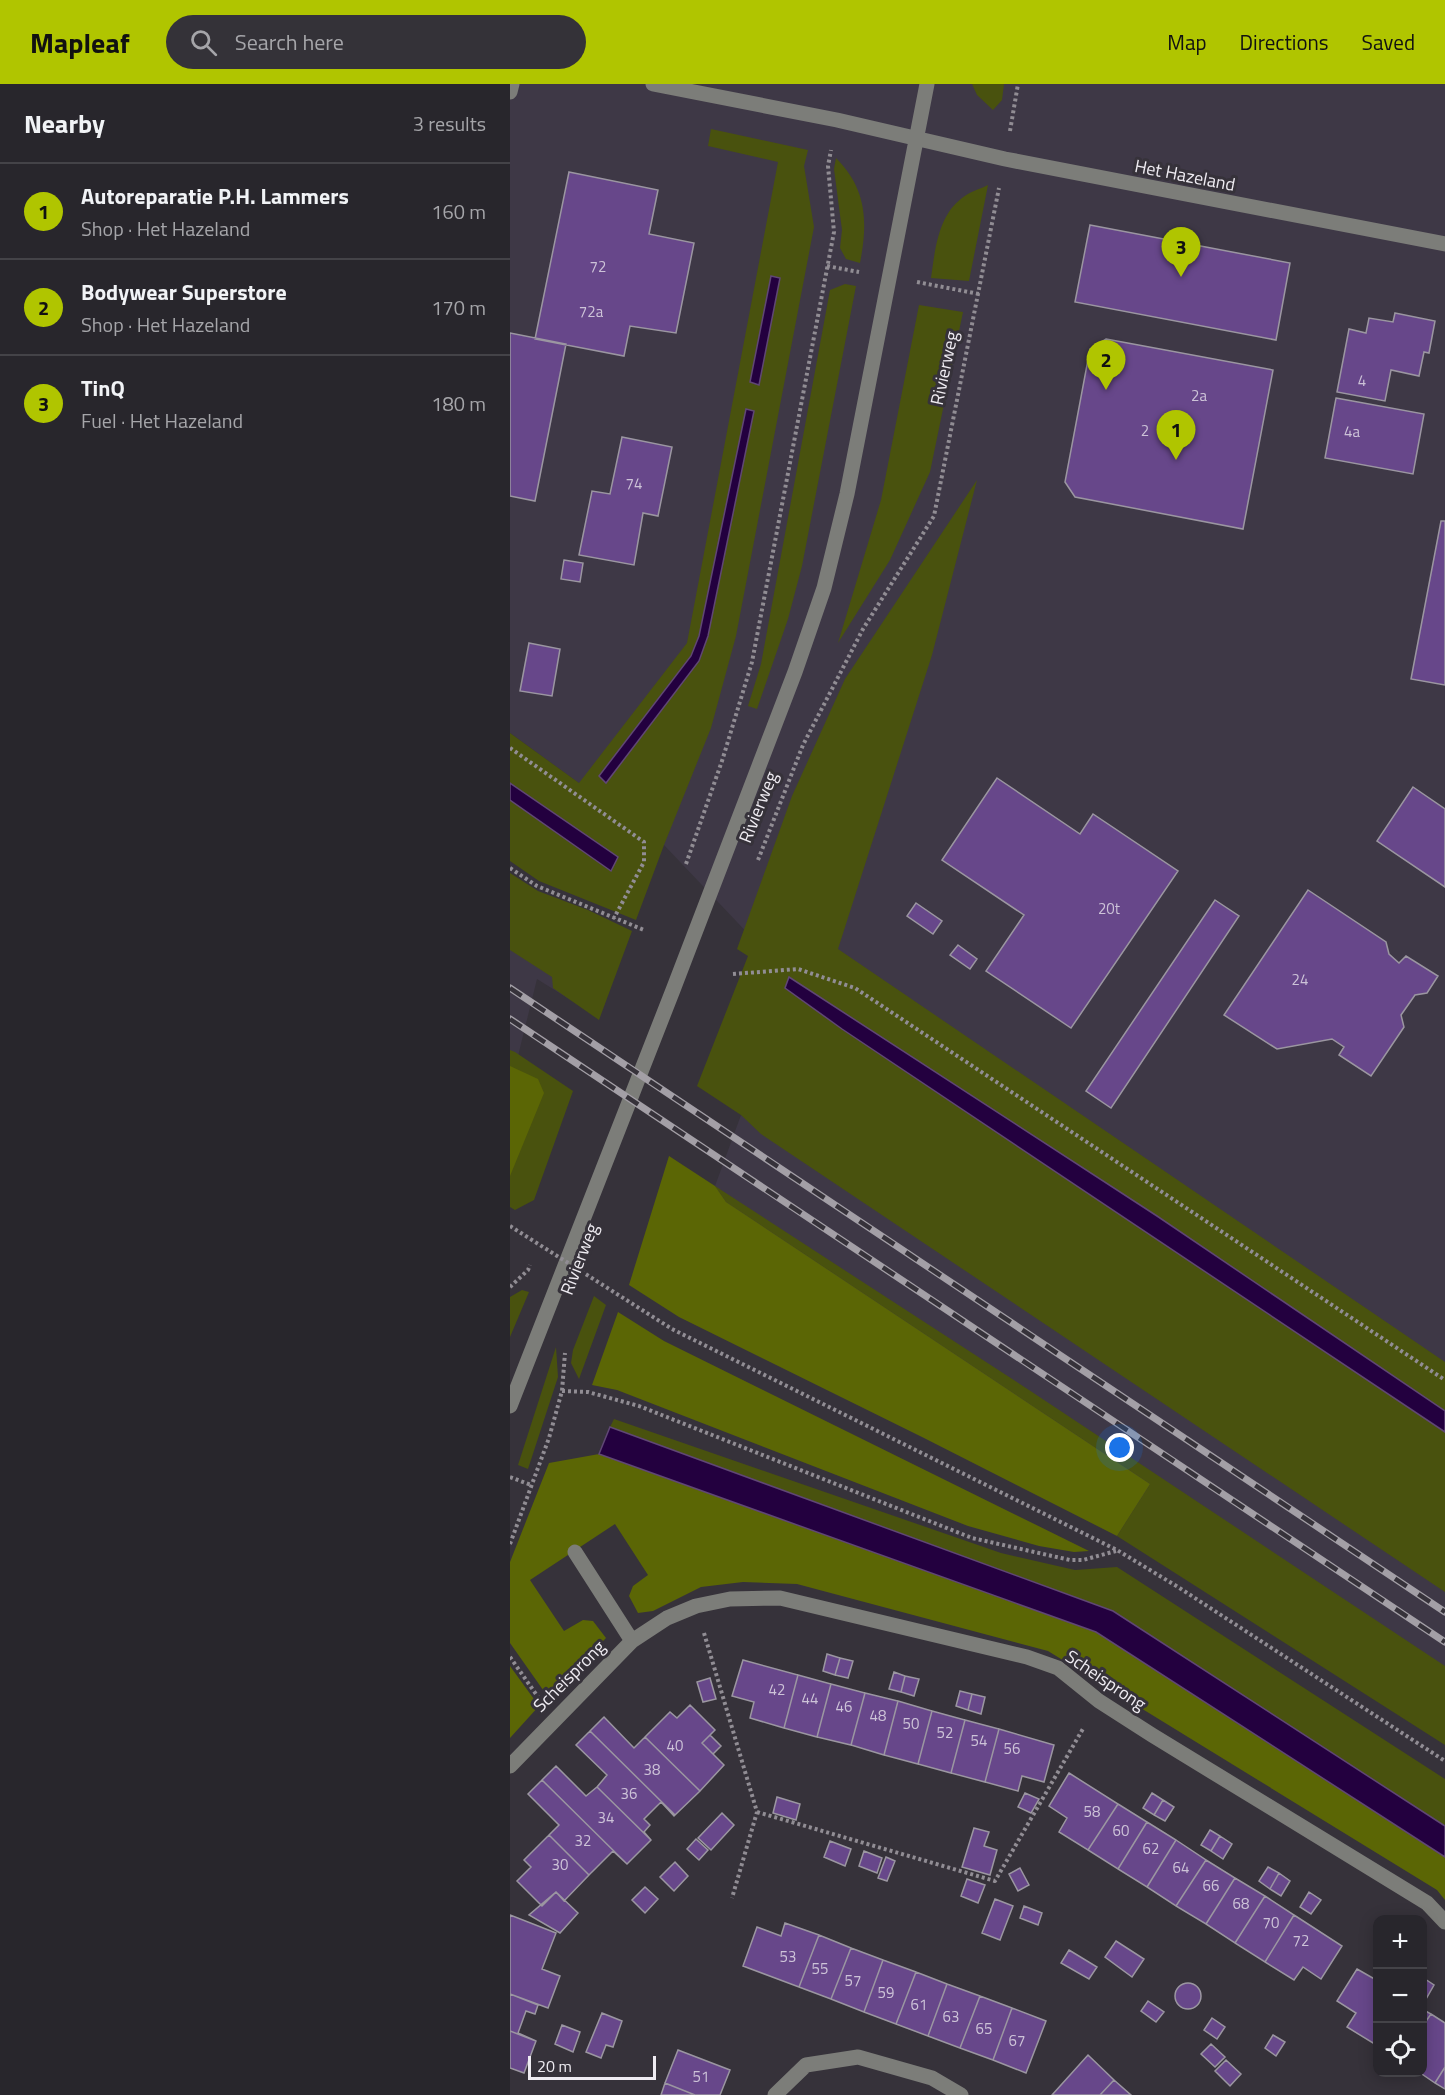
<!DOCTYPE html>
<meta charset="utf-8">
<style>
body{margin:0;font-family:"Titillium Web",sans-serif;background:#343238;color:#f1f3f6}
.controls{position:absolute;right:18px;bottom:18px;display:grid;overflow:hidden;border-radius:12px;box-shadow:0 3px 15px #0003}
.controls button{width:54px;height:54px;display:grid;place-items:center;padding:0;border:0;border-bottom:2px solid #444348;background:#28262c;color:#f1f3f6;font:30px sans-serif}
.scale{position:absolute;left:18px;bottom:15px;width:128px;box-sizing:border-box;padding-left:6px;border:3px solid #efecf2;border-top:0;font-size:16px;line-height:21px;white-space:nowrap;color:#efecf2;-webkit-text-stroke:4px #36323a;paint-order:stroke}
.you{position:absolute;left:610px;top:1364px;width:21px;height:21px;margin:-15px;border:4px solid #fff;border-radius:50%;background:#1a73e8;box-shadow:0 0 0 9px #1a73e833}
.badge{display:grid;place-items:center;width:39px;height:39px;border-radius:50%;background:#b0c500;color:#111;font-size:20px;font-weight:700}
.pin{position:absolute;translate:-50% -50px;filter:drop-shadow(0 2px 3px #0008)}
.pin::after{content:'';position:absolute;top:32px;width:21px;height:18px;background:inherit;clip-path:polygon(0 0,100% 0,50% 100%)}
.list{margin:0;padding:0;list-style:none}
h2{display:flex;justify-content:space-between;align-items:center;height:78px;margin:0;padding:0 24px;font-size:26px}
h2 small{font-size:20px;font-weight:400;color:#a5a5a9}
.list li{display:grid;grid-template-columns:39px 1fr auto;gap:18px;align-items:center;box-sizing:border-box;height:96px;padding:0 24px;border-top:2px solid #444348}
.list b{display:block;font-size:22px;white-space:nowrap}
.list p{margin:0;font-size:20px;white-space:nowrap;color:#a5a5a9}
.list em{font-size:20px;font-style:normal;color:#a5a5a9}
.icon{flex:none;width:33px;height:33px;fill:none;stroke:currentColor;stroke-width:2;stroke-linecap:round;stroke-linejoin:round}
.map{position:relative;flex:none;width:935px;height:2011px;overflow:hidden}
header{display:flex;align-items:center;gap:36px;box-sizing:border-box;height:84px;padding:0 30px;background:#b0c500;color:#111}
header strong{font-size:28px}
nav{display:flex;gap:33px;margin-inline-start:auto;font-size:21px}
.search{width:420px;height:54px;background:#343238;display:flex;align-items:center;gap:15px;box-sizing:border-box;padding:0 21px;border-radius:33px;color:#a5a5a9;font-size:22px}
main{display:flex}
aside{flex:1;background:#28262c}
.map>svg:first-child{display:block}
.built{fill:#3e3846}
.green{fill:#49520e}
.forest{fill:#5b6605}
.water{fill:#23003f;stroke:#604775;stroke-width:1.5}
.building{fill:#67478a;stroke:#9b96a1;stroke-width:1.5}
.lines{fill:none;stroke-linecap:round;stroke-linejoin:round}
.path{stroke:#918d94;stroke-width:4;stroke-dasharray:3 3;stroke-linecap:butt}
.minor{stroke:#7c7d79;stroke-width:15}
.rail-casing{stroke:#a39fa6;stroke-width:7}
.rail{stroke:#36323a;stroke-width:4.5;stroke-dasharray:14;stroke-linecap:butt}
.path-bridge{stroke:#918d94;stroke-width:4;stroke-dasharray:3 3;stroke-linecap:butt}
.labels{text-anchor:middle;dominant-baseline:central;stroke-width:6;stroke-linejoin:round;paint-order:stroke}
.number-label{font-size:15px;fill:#cdc3d8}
.street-label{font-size:18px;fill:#efecf2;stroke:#36323a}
</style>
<header>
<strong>Mapleaf</strong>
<div class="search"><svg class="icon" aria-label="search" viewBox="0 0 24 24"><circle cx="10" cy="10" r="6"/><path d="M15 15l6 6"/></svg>Search here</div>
<nav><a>Map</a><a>Directions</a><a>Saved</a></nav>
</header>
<main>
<aside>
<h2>Nearby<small>3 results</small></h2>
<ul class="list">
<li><span class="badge">1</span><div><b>Autoreparatie P.H. Lammers</b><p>Shop · Het Hazeland</p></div><em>160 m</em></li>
<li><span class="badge">2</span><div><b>Bodywear Superstore</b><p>Shop · Het Hazeland</p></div><em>170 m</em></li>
<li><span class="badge">3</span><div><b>TinQ</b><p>Fuel · Het Hazeland</p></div><em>180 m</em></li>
</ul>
</aside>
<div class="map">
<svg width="935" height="2011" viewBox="0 0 935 2011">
<rect width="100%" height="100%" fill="#36323a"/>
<path class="built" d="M0 0H935V1360L279 893 154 761 0 649Z
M0 803 59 915 27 895 8 972 0 1092Z
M231 1031 935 1445V1637L216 1118 205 1102Z"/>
<path class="green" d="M462 0H494L492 16 483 26 467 11Z
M201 45 298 66 294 82 304 143 226 552 201 644 154 761 126 836 29 797 0 777V649L69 699 177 559 268 78 198 62Z
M326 74C357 105 358 138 350 179L336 175 330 164 332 146 324 85Z
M478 101 459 197 421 194C425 166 428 132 452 114 459 108 470 105 478 101Z
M335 200 346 202 292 482 278 535 247 625 238 622 251 580 320 206Z
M409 221 453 228 420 388 380 476 328 559 371 416Z
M467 396 422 571 328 865 935 1278V1327L647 1132 279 893 275 904 332 945 935 1348V1508L251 1050 231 1031 187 1002 238 872 227 865 282 712 335 595Z
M0 789 28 807 78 826 122 847 89 936 43 904 42 893 0 866Z
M0 966 5 968 63 1007 24 1116 5 1126 0 1123Z
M205 1102 519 1306 935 1582V1661L607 1452 640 1400 216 1118Z
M12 1206 19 1208 0 1253V1213Z
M84 1212 96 1221 69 1295 61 1279 63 1266Z
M46 1263 48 1293 18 1385 8 1381Z
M104 1335 491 1469 565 1486 607 1483 935 1695V1742L603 1527 100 1343Z"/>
<path class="forest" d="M0 982 28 995 34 1009 0 1092Z
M159 1072 205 1102 216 1118 640 1400 607 1452 414 1354 169 1233 119 1201Z
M108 1228 154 1257 579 1467 564 1468 529 1462 458 1442 107 1306 82 1301Z
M89 1370 586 1548 935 1773V1816L927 1806 538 1567 287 1500 233 1498 191 1503 143 1527 128 1529 119 1512 123 1502 138 1491 105 1440 20 1496 54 1547 73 1536 83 1537 96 1554 38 1613 0 1559V1478L39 1379Z
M0 1582 29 1622 0 1654Z"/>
<path class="water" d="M261 192 270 194 249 301 240 298Z
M236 325 244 327 198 552 189 577 96 699 89 692 181 572 189 552Z
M0 699 108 773 101 787 0 716Z
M279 893 647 1132 935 1327V1348L332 945 275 904Z
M100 1343 603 1527 935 1742V1773L586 1548 89 1370Z"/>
<path class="building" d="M59 88 148 106 139 150 184 159 166 249 120 242 114 272 25 255Z
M580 141 780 179 766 256 565 218Z
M885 229 925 237 919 269 914 268 909 292 881 286 875 317 827 308 839 245 856 249 859 234 883 238Z
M0 249 56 260 25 417 0 412Z
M596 255 763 286 733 445 565 413 555 398 580 265Z
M826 314 914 330 903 390 815 374Z
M112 353 162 363 148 432 133 429 124 481 69 471 82 407 100 410Z
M931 437H935V601L901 595Z
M54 476 73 479 70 498 51 495Z
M19 559 50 565 42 612 10 607Z
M487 694 570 750 583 730 668 787 561 944 476 887 514 831 432 776Z
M903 703 935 725V803L867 757Z
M798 806 876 858 879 870 889 879 896 872 928 892 917 909 905 911 891 931 894 943 861 992 829 971 834 963 822 955 767 965 714 931Z
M705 816 729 832 601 1024 576 1007Z
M406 819 432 837 423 850 397 832Z
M448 861 467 875 460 885 440 871Z
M317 1570 330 1574 325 1591 313 1587Z
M330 1574 343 1577 338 1594 325 1591Z
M233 1576 288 1591 274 1644 240 1634 244 1618 222 1612Z
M384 1588 395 1592 391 1608 379 1605Z
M288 1591 321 1600 307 1653 274 1644Z
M395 1592 409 1595 404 1612 391 1608Z
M200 1594 206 1615 193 1618 187 1598Z
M321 1600 355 1609 341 1661 307 1653Z
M450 1607 462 1610 458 1626 446 1622Z
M355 1609 388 1617 374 1671 341 1661Z
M462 1610 475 1613 471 1630 458 1626Z
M388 1617 422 1627 408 1680 374 1671Z
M180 1621 205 1646 192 1659 214 1681 190 1707 135 1653 160 1628 167 1634Z
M422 1627 455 1636 441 1689 408 1680Z
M94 1633 124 1664 135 1653 190 1707 165 1731 80 1647Z
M455 1636 489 1645 475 1698 441 1689Z
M489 1645 544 1661 534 1698 512 1692 508 1707 475 1698Z
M80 1647 165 1731 164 1732 151 1718 134 1735 140 1741 134 1748 141 1756 87 1703 97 1691 66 1661Z
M200 1651 211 1662 203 1670 192 1659Z
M46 1682 76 1712 87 1703 141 1756 117 1780 32 1696Z
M559 1689 608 1720 578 1766 549 1748 557 1734 539 1722Z
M32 1696 117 1780 103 1767 79 1791 39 1751 49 1741 18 1710Z
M515 1709 529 1715 521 1729 508 1723Z
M642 1709 653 1716 644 1731 633 1724Z
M267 1713 290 1720 286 1736 263 1729Z
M653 1716 664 1723 655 1737 644 1731Z
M608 1720 637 1738 608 1785 578 1766Z
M212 1729 224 1741 201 1766 188 1754Z
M637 1738 666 1756 637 1803 608 1785Z
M464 1744 479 1748 474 1762 487 1766 480 1791 452 1783Z
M700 1746 710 1752 701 1767 691 1761Z
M39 1751 79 1791 54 1817 46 1808 32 1822 7 1797 21 1783 14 1776Z
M710 1752 722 1760 713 1775 701 1767Z
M186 1755 198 1766 189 1776 177 1765Z
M666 1756 696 1776 666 1822 637 1803Z
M320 1757 341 1765 335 1782 314 1773Z
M354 1767 372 1774 367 1789 349 1782Z
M376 1773 385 1777 377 1797 368 1794Z
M696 1776 725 1794 696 1840 666 1822Z
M165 1778 178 1792 164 1807 150 1793Z
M758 1783 769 1789 760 1805 749 1797Z
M510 1784 519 1801 508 1807 499 1790Z
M769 1789 780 1797 771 1812 760 1805Z
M725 1794 755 1812 725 1859 696 1840Z
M457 1795 475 1801 468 1819 451 1812Z
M135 1803 148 1815 135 1829 122 1816Z
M46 1808 68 1829 50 1849 19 1831Z
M799 1808 811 1816 801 1830 790 1823Z
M755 1812 784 1831 755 1878 725 1859Z
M485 1815 503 1822 490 1856 472 1849Z
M514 1822 532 1829 528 1841 510 1834Z
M0 1831 46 1849 32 1885 50 1892 38 1924 0 1910Z
M784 1831 832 1862 811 1895 793 1883 784 1896 755 1878Z
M275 1839 309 1851 289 1903 233 1882 247 1843 271 1852Z
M309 1851 341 1864 321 1915 289 1903Z
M606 1857 634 1875 622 1893 595 1873Z
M341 1864 373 1876 354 1928 321 1915Z
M559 1866 587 1883 579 1895 551 1879Z
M373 1876 406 1888 386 1940 354 1928Z
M847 1885 868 1897V1952L863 1959 837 1943 846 1929 827 1917Z
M406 1888 437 1900 418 1952 386 1940Z
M912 1893 924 1901 916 1915 912 1913Z
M665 1912a13 13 0 1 1 26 0a13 13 0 1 1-26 0Z
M437 1900 470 1912 450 1964 418 1952Z
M0 1910 28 1921 25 1930 16 1927 8 1949 26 1957 0 1947Z
M470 1912 502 1924 483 1976 450 1964Z
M638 1917 654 1928 646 1938 631 1927Z
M502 1924 536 1937 516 1989 483 1976Z
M912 1925 921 1930 912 1943Z
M92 1929 112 1937 103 1963 96 1961 91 1974 76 1968Z
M921 1930 935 1939V1983L925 1999 909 1988H912V1943Z
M702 1934 715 1943 707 1955 694 1946Z
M52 1941 70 1948 63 1968 45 1960Z
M0 1947 26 1957 14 1989 0 1984Z
M763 1951 775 1958 766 1972 755 1964Z
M701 1960 715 1973 705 1983 691 1970Z
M168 1966 220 1986 210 2011H185L155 1999Z
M578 1971 604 1996 590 2011H542Z
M716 1976 731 1990 720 2002 705 1987Z
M935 1983V2005L925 1999Z
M604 1996 621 2011H590Z
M155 1999 185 2011H151Z"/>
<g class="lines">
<path class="path" d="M500 47 508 0
M317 182 349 188
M407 198 469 210
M0 664 134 758V778L104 834
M248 776 293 661 353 545 424 432 489 104
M176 780 212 677 242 578 324 148 318 82 321 66
M0 784 27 802 134 846
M223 890 288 885 345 904 935 1296
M0 1203 18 1186 20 1181
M162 1245 607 1466 668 1503 935 1677
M52 1307 78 1308 129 1322 462 1454 560 1476H573L606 1467
M0 1393 21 1401
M0 1460 39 1354 52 1307 55 1269
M194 1549 247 1728 222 1814
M0 1573 28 1613
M247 1728 485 1797 574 1643"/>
<path class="minor" d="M143 0 327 36 495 75 935 160
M0 8 2 0
M0 1322 163 906 285 588 314 504 337 410 417 0
M65 1468 122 1557
M0 1682 122 1557 157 1534 186 1522 220 1515 270 1514 517 1573 548 1584 589 1617 642 1651 917 1819 935 1838
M265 2011 296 1981 348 1973 422 1994 451 2011"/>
<defs>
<path id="rail" d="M0 904 935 1528
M0 935 935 1558"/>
</defs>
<use href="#rail" class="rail-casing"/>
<use href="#rail" class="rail"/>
<path class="path-bridge" d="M0 1142 162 1245"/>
</g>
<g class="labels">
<g class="number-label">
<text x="88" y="182">72</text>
<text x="81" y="227">72a</text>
<text x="852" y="296">4</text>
<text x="689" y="311">2a</text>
<text x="635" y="346">2</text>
<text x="842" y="347">4a</text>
<text x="124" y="399">74</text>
<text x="599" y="824">20t</text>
<text x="790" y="895">24</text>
<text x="267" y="1605">42</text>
<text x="300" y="1614">44</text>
<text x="334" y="1622">46</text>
<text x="368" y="1631">48</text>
<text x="401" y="1639">50</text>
<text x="435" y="1648">52</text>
<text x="469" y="1656">54</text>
<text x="165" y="1661">40</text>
<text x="502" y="1664">56</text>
<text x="142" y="1685">38</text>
<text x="119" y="1709">36</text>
<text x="582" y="1727">58</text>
<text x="96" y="1733">34</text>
<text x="611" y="1746">60</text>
<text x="73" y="1756">32</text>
<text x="641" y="1764">62</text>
<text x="50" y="1780">30</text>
<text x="671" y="1783">64</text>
<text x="701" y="1801">66</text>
<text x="731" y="1819">68</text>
<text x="761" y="1838">70</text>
<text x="791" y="1856">72</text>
<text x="278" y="1872">53</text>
<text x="310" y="1884">55</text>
<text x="343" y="1896">57</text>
<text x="376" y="1908">59</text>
<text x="409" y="1920">61</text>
<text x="441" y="1932">63</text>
<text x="474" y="1944">65</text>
<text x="507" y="1956">67</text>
<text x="191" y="1992">51</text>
</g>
<g class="street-label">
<text transform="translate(675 91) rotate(11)">Het Hazeland</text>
<text transform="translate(434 284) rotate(-78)">Rivierweg</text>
<text transform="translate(248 723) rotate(-68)">Rivierweg</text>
<text transform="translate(69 1175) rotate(-69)">Rivierweg</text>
<text transform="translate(59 1592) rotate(-45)">Scheisprong</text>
<text transform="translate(596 1596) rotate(34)">Scheisprong</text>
</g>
</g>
</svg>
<div class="controls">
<button>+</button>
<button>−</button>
<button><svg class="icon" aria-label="locate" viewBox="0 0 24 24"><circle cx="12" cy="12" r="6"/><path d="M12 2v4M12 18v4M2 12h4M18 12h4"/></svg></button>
</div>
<div class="scale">20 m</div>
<div class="you"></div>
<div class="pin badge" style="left:666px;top:376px">1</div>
<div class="pin badge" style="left:596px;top:306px">2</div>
<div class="pin badge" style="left:671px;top:193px">3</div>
</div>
</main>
